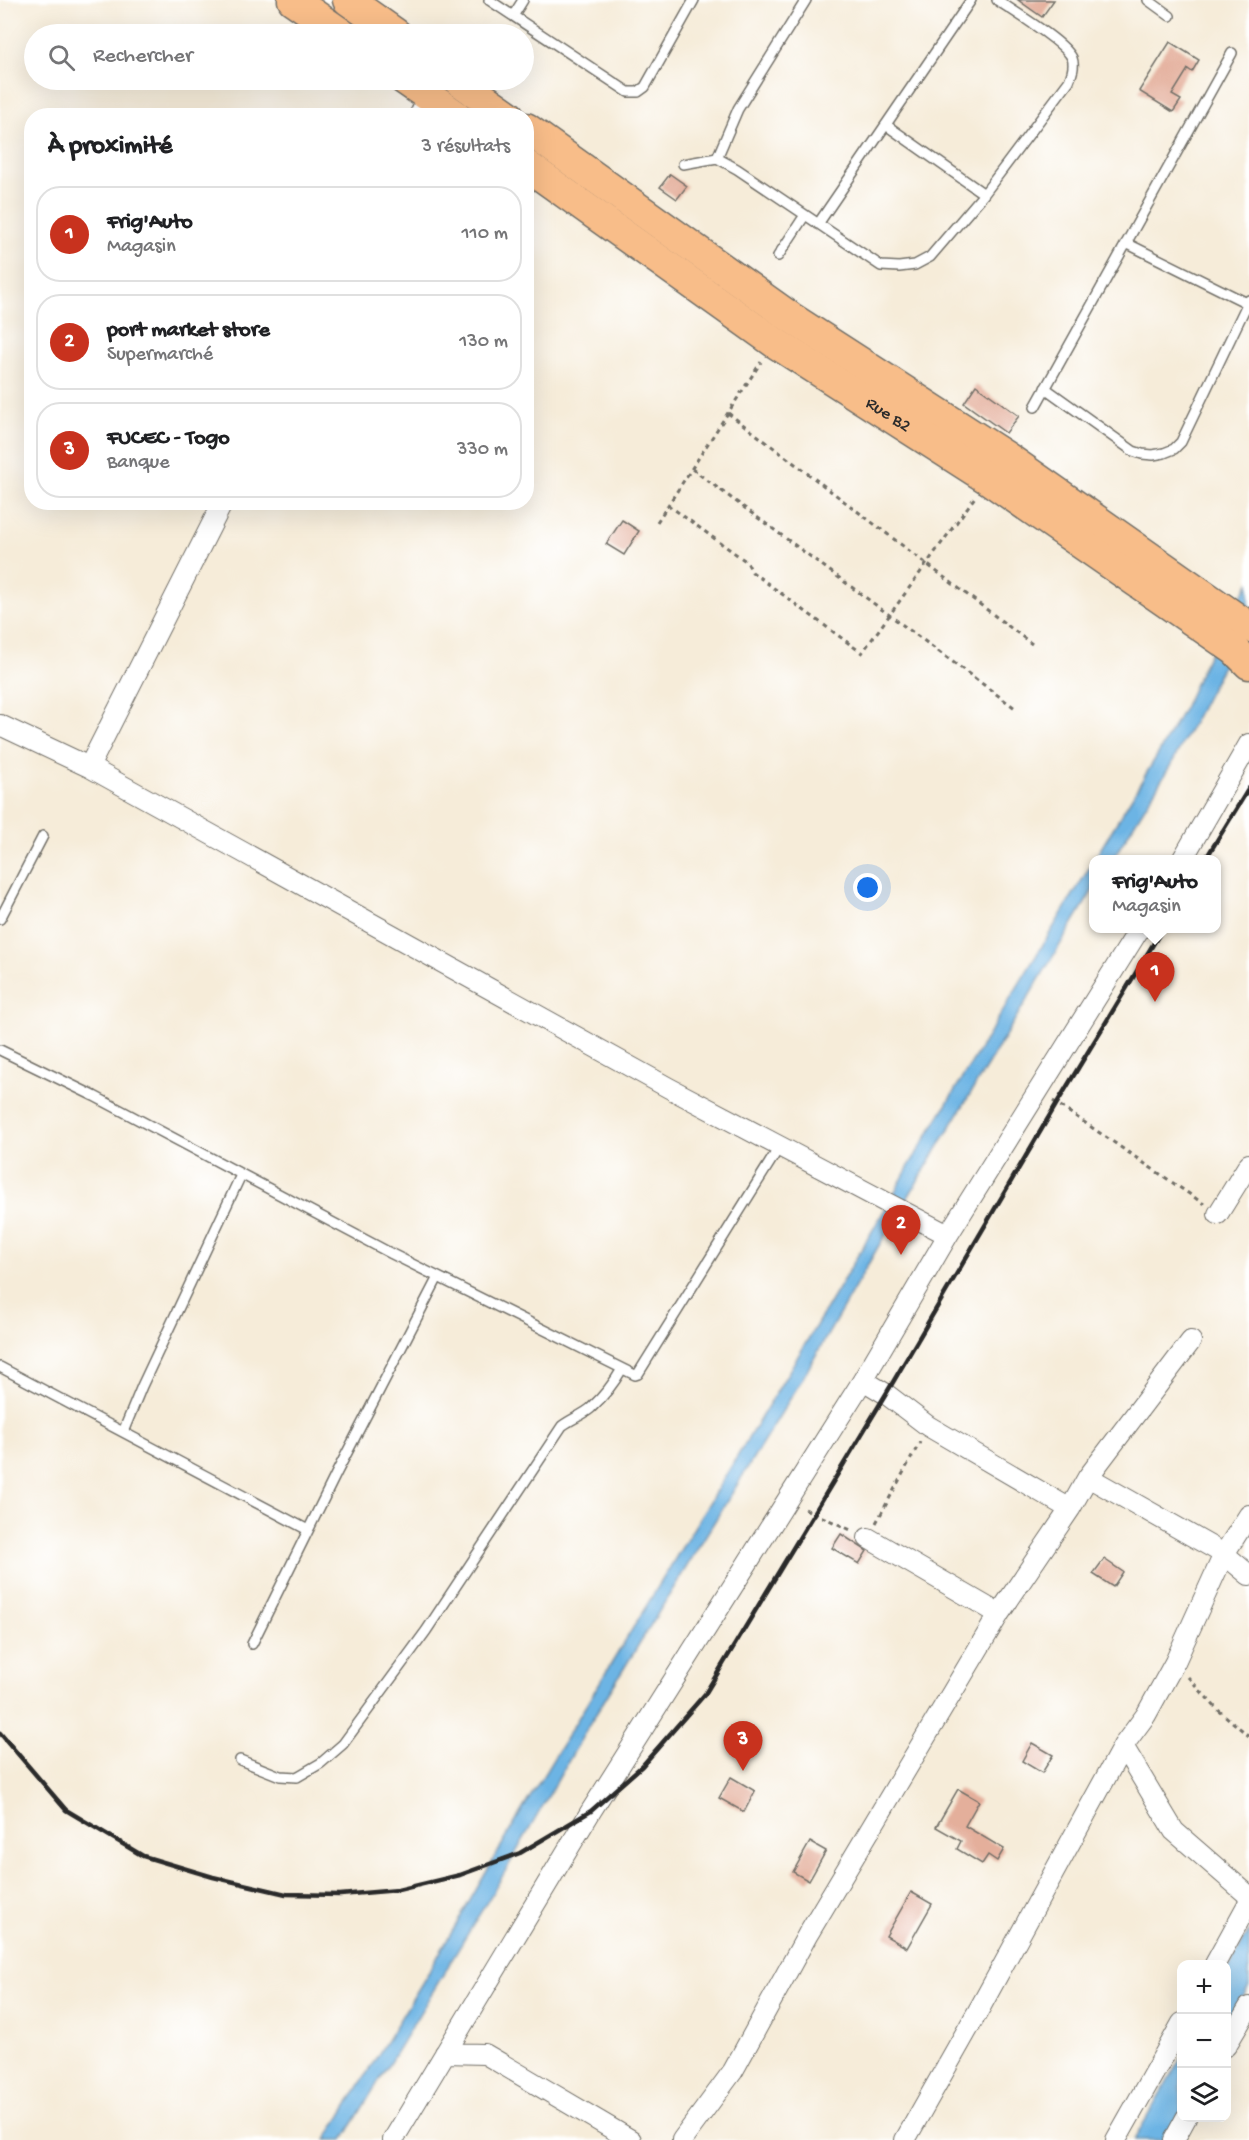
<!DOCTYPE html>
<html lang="fr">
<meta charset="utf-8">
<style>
body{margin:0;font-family:"Gochi Hand",sans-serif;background:#f6f6f6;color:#202124}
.controls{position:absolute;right:18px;bottom:18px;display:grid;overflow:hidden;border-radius:12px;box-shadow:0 6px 24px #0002}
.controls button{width:54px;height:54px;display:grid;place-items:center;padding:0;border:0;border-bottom:2px solid #e0e0e0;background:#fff;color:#202124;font:30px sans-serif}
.you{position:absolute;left:868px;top:888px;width:21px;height:21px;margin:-15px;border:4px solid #fff;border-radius:50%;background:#1a73e8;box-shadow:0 0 0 9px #1a73e833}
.badge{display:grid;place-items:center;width:39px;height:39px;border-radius:50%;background:#c8321e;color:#fff;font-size:20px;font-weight:700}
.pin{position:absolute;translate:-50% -50px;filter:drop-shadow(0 2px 3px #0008)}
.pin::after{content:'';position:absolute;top:32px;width:21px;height:18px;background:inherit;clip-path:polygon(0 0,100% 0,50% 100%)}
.popup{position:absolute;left:1089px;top:855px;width:132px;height:78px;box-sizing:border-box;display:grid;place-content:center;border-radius:12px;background:#fff;filter:drop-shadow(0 2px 4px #0005);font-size:20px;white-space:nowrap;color:#757577}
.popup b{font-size:22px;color:#202124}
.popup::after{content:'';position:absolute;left:50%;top:100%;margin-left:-12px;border:12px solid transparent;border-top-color:#fff}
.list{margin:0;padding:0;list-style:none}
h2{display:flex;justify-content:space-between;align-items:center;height:78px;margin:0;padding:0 24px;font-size:26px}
h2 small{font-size:20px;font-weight:400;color:#757577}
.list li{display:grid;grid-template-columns:39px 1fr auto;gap:18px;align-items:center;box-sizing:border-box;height:96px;margin:0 12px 12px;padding:0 12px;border:2px solid #e0e0e0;border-radius:24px}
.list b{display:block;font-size:22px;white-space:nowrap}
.list p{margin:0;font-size:20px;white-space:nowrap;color:#757577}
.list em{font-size:20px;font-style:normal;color:#757577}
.icon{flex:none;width:33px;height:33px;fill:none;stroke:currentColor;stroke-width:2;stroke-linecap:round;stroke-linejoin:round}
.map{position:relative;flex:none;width:1249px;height:2140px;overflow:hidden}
.search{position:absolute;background:#fff;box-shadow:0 6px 24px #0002;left:24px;top:24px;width:510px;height:66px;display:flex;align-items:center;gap:15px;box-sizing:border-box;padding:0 21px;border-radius:33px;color:#757577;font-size:22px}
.panel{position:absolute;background:#fff;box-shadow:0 6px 24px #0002;left:24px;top:108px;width:510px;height:402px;border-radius:24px}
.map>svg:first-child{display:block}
.water{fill:#6cb4e4;stroke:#4c7088;stroke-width:1.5}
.building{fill:#e4af9b}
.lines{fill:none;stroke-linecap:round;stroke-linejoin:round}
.lane-casing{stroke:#726f68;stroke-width:12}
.street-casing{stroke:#726f68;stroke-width:22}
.primary-casing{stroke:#726f68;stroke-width:33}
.path{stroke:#726f68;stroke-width:3;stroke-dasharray:4.5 4.5;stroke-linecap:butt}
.lane{stroke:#fff;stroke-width:9}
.street{stroke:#fff;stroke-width:20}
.primary{stroke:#f8bd89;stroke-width:30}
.rail{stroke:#2b2b2b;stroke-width:4.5}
.labels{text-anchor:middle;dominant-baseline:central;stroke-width:5;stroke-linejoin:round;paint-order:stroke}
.street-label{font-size:18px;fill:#2b2b2b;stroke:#fff}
</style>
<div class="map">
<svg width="1249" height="2140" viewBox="0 0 1249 2140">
<rect width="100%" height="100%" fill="#fff"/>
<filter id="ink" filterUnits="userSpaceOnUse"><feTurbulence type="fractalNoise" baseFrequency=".0167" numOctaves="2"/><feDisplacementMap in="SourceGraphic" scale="12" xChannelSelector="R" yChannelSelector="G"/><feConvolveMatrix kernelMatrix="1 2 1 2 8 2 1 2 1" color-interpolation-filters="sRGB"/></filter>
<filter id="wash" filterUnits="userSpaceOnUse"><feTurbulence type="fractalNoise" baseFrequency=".008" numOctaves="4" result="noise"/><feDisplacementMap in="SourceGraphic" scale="24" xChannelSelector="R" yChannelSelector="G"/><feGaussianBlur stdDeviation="1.35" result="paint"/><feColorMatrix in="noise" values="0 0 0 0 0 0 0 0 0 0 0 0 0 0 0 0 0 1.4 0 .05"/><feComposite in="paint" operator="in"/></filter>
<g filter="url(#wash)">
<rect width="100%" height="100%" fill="#f6ecd9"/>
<path class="water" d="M1249 583V616L1172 763 1112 860H1094L1158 754 1185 706 1203 666Z
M1094 860 1093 890 878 1247 801 1381 591 1722 499 1882 343 2140H326L430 1970 518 1817 788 1373 887 1206 909 1166Z
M1249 1930V1986L1227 2030V1973Z
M1181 2058V2111L1164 2140H1134Z"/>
<g id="blocks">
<path class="building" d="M1018 0H1054L1042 17Z
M1170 42 1199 60 1192 72 1188 69 1172 95 1181 100 1173 112 1139 91Z
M670 174 687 186 677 199 660 187Z
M976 385 1019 416 1006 433 964 403Z
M622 520 639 531 624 555 606 544Z
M841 1534 867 1551 859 1564 832 1548Z
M1104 1559 1123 1572 1113 1587 1093 1574Z
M1032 1743 1053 1755 1042 1773 1022 1761Z
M731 1777 755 1791 744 1812 719 1798Z
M958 1789 979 1801 965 1826 1004 1849 997 1861 988 1855 982 1864 957 1849 961 1841 936 1827Z
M810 1842 826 1851 809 1881 793 1872Z
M911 1892 932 1904 907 1948 886 1936Z"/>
</g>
</g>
<g filter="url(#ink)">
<use href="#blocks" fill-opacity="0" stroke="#726f68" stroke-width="1.5"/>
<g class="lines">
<defs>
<path id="lane" d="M489 0 628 92H638L645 87 694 0
M1148 0 1170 16
M513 16 523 0
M886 125 984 194
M717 158 738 109 806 0
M683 164 717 158 737 169 881 266 899 267 915 265 930 257 984 194 1069 81C1072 74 1075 66 1072 58 1065 42 1013 11 997 0
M818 224 971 0
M1126 243 1247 303
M778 256 805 215
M1045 388 1133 451 1142 454 1153 455 1164 453 1174 449 1181 442 1249 300
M1035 407 1232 53
M0 919 43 836
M0 1050 94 1096 392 1254 635 1375 638 1374 780 1146
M0 1367 308 1530
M123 1432 142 1386 241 1175
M252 1644 337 1472 438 1277
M240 1760 280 1776 297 1777 321 1763 343 1744 426 1631 562 1426C571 1419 583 1415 591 1408 603 1397 614 1383 622 1369"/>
<path id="street" d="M419 116 429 96
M0 725 89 767 669 1088 948 1235
M89 767 223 502
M1182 860 1249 744
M1218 1214 1249 1164
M863 1380 886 1394 928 1426 1070 1509
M1088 1477 1224 1554 1249 1575
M868 1538 999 1614
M1123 1746 1174 1831 1249 1896
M1215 1964 1249 1902
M1226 2046 1249 2007
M445 2053 485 2054 631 2140
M393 2140 591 1811 863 1380 948 1235 1140 928
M682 2140 733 2071 808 1934 999 1614 1070 1509 1088 1477 1191 1341
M905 2140 982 2004 1123 1746 1146 1715 1175 1662 1224 1554 1249 1515
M1116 2140 1182 2023
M1174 2140 1186 2118"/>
<g id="primary">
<path d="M293 0 342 34"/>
<path d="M348 0 396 34"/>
<path d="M405 80 457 116"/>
<path d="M458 80 509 116"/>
<path d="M526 128 790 317 1005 456 1249 627"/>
<path id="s1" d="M526 165 774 342 988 479 1235 650 1249 664"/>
</g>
</defs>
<use href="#lane" class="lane-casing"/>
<use href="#street" class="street-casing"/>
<use href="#primary" class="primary-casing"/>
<path class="path" d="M728 413 1032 644
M692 469 1015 708
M668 505 747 562 752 572 862 653 975 497
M657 522 761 362
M1053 1101 1204 1204
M805 1509 853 1531
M876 1523 920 1442
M1188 1677 1217 1709 1249 1736"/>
<use href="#lane" class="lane"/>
<use href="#street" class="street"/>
<use href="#primary" class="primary"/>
<path class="rail" d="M1205 860 1249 788
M0 1733 66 1810 143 1856 213 1877 286 1894 340 1895 398 1890 460 1875 520 1853 591 1811 642 1766 705 1694 886 1394 1057 1103 1163 928"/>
</g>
</g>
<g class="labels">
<g class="street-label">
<text stroke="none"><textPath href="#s1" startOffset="440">Rue B2</textPath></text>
</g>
</g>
</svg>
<div class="controls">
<button>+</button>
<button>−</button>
<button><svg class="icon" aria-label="layers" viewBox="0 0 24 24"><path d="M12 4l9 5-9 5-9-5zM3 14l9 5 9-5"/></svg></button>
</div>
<div class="you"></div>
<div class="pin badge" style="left:1155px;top:1002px">1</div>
<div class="popup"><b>Frig'Auto</b>Magasin</div>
<div class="pin badge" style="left:901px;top:1255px">2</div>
<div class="pin badge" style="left:743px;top:1771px">3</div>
<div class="search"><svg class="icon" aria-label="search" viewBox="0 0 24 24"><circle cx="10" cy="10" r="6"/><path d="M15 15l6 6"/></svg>Rechercher</div>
<section class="panel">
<h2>À proximité<small>3 résultats</small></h2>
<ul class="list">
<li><span class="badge">1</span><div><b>Frig'Auto</b><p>Magasin</p></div><em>110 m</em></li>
<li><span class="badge">2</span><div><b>port market store</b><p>Supermarché</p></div><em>130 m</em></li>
<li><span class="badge">3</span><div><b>FUCEC - Togo</b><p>Banque</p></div><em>330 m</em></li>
</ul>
</section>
</div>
